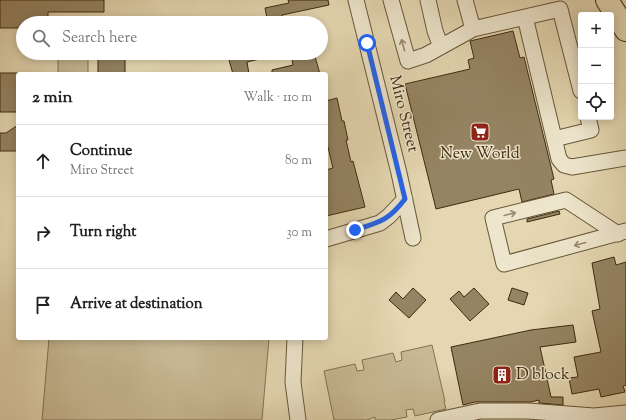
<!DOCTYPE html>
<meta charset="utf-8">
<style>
body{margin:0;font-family:"Sorts Mill Goudy",serif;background:#f6f6f6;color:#202124}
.controls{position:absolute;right:12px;top:12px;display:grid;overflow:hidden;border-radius:4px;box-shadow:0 2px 10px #0003}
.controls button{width:36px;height:36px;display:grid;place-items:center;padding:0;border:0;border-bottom:1px solid #e0e0e0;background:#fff;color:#202124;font:20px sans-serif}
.stop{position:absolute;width:12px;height:12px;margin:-9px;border:3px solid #2563eb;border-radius:50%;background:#fff}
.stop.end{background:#2563eb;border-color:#fff;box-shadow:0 1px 4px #0008}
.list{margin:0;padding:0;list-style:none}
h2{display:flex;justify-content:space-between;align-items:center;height:52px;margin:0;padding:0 16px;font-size:17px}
h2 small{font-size:13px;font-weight:400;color:#757577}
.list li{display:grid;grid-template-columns:26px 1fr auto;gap:12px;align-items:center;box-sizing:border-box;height:72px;padding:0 16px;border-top:1px solid #e0e0e0}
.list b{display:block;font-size:15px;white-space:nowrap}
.list p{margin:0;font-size:13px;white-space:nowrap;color:#757577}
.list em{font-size:13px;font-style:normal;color:#757577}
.icon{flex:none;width:22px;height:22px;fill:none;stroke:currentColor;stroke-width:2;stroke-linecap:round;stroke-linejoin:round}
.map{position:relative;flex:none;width:626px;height:420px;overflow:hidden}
.search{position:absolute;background:#fff;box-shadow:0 2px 10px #0003;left:16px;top:16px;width:312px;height:44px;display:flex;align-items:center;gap:10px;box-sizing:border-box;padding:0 14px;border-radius:22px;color:#757577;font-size:15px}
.panel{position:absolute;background:#fff;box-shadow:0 2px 10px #0003;left:16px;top:72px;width:312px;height:268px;border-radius:4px}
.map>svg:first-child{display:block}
.green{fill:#c8ba95;stroke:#847252}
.building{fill:#958463;stroke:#3f2b0f}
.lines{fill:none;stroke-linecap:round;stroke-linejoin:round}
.minor-casing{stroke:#685638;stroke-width:17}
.highway-casing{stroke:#3f2b0f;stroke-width:24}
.minor{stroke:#ede5cc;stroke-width:15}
.highway{stroke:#e4d7b1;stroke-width:22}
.oneway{stroke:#96886e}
.route{stroke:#2563eb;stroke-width:5}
.labels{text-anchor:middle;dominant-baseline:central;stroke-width:3;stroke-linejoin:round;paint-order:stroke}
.street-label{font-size:16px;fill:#3f2b0f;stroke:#ede5cc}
.poi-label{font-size:16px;fill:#3f2b0f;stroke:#ede5cc}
</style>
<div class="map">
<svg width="626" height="420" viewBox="0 0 626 420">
<rect width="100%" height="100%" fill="#e4d7b1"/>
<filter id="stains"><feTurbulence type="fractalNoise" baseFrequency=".005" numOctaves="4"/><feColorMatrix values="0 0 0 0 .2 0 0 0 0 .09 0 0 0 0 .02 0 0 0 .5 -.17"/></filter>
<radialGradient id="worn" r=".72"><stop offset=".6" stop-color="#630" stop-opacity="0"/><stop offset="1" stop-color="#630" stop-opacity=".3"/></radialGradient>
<path class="green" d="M58 53H88V74H58Z
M49 338H269L262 420H42Z
M432 345 445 401H444L446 409 415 416 413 409 406 410 407 417 391 420H375V417L367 420H334L324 371 355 364 357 371 364 370 362 360 393 353 396 362 402 360 401 352Z"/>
<path class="building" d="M0 0H104V12H48V22L23 23V28H0Z
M288 0H328L329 5 282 15 283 20 268 23 265 8 289 3Z
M513 31 520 58 524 57 554 179 551 180 554 194 522 202 519 189 436 209 405 84 470 69 468 60 474 58 470 41Z
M98 53H125V74H98Z
M227 53H267L268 57 247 62 249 74H233Z
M291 53H314L320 74H272V70L293 65Z
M0 73H18V112H0Z
M337 98 342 121H344L348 140H346L351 162 353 161 365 207 326 216V170L333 168 326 139V101Z
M18 125V151H0V133H6Z
M559 211 560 214 527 222V219Z
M614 257 616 265 626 262V385L623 386 625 392 601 397 599 389 572 394 569 378 578 377 574 357 601 352 592 311 600 309 592 263Z
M413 288 426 300 409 318 389 300 396 292 403 299Z
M474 288 489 304 470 321 450 299 459 291 464 297Z
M512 288 528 293 524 305 508 300Z
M573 325 576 342 540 347 551 397H563V405L539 403V400L531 402H475L463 405 451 347 531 330Z"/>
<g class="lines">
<defs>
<path id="minor" d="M356 0 399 173 413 238
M391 0 408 61 426 55 473 29 560 9 581 91
M428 0 435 31 441 47
M465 0 473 29
M525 17 559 159 564 165 572 167 626 158
M554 139 591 130 588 117
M618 234 566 200 493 218 504 264 626 231
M326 239 380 223 389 216 405 199
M295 338 293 382 298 420
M438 420 480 411H528L594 416 626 413"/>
<path id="highway" d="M607 0 626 30"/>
</defs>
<use href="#minor" class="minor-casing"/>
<use href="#highway" class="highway-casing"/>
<use href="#minor" class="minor"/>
<use href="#highway" class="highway"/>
</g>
<defs><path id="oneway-shaft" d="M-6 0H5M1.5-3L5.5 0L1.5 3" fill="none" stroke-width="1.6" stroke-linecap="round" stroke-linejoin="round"/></defs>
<g class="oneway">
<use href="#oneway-shaft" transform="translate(403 45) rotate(-105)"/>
<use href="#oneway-shaft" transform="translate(510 214) rotate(-14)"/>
<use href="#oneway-shaft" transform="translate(580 244) rotate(165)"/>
</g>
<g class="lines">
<path class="route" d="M355 230C380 222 388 221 405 199L367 43"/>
</g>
<defs>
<symbol id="supermarket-square" viewBox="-11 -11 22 22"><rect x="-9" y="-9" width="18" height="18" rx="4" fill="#8f2418" stroke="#ede5cc"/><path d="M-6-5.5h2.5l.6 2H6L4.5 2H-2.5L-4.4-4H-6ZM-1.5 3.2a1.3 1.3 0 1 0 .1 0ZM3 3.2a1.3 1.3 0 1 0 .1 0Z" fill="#fff"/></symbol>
<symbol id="building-square" viewBox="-11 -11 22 22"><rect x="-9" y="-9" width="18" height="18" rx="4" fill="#8f2418" stroke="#ede5cc"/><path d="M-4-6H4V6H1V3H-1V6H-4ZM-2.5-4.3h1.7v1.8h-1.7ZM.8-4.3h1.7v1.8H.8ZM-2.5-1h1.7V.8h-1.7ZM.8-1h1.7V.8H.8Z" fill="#fff"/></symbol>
</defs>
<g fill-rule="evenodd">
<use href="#supermarket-square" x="469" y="121" width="22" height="22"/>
<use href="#building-square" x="491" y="364" width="22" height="22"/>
</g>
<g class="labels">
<g class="street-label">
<text transform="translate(403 114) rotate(76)">Miro Street</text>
</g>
<g class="poi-label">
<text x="480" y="154">New World</text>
<text x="516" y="375" text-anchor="start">D block</text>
</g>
</g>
<rect width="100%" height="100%" filter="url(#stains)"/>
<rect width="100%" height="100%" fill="url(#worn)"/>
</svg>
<div class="controls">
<button>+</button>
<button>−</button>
<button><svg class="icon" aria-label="locate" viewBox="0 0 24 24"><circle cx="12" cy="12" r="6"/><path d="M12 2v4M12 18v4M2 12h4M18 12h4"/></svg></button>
</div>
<div class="stop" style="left:367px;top:43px"></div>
<div class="stop end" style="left:355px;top:230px"></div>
<div class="search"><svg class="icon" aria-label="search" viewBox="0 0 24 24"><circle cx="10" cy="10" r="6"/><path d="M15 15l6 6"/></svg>Search here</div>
<section class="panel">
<h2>2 min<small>Walk · 110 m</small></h2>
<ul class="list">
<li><svg class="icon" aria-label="ahead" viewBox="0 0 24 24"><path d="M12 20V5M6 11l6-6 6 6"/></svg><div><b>Continue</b><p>Miro Street</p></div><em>80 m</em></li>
<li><svg class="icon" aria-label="right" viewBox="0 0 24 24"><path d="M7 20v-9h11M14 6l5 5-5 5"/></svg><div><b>Turn right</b></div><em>30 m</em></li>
<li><svg class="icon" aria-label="arrive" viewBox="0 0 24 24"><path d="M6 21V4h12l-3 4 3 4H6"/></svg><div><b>Arrive at destination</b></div></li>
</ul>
</section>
</div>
